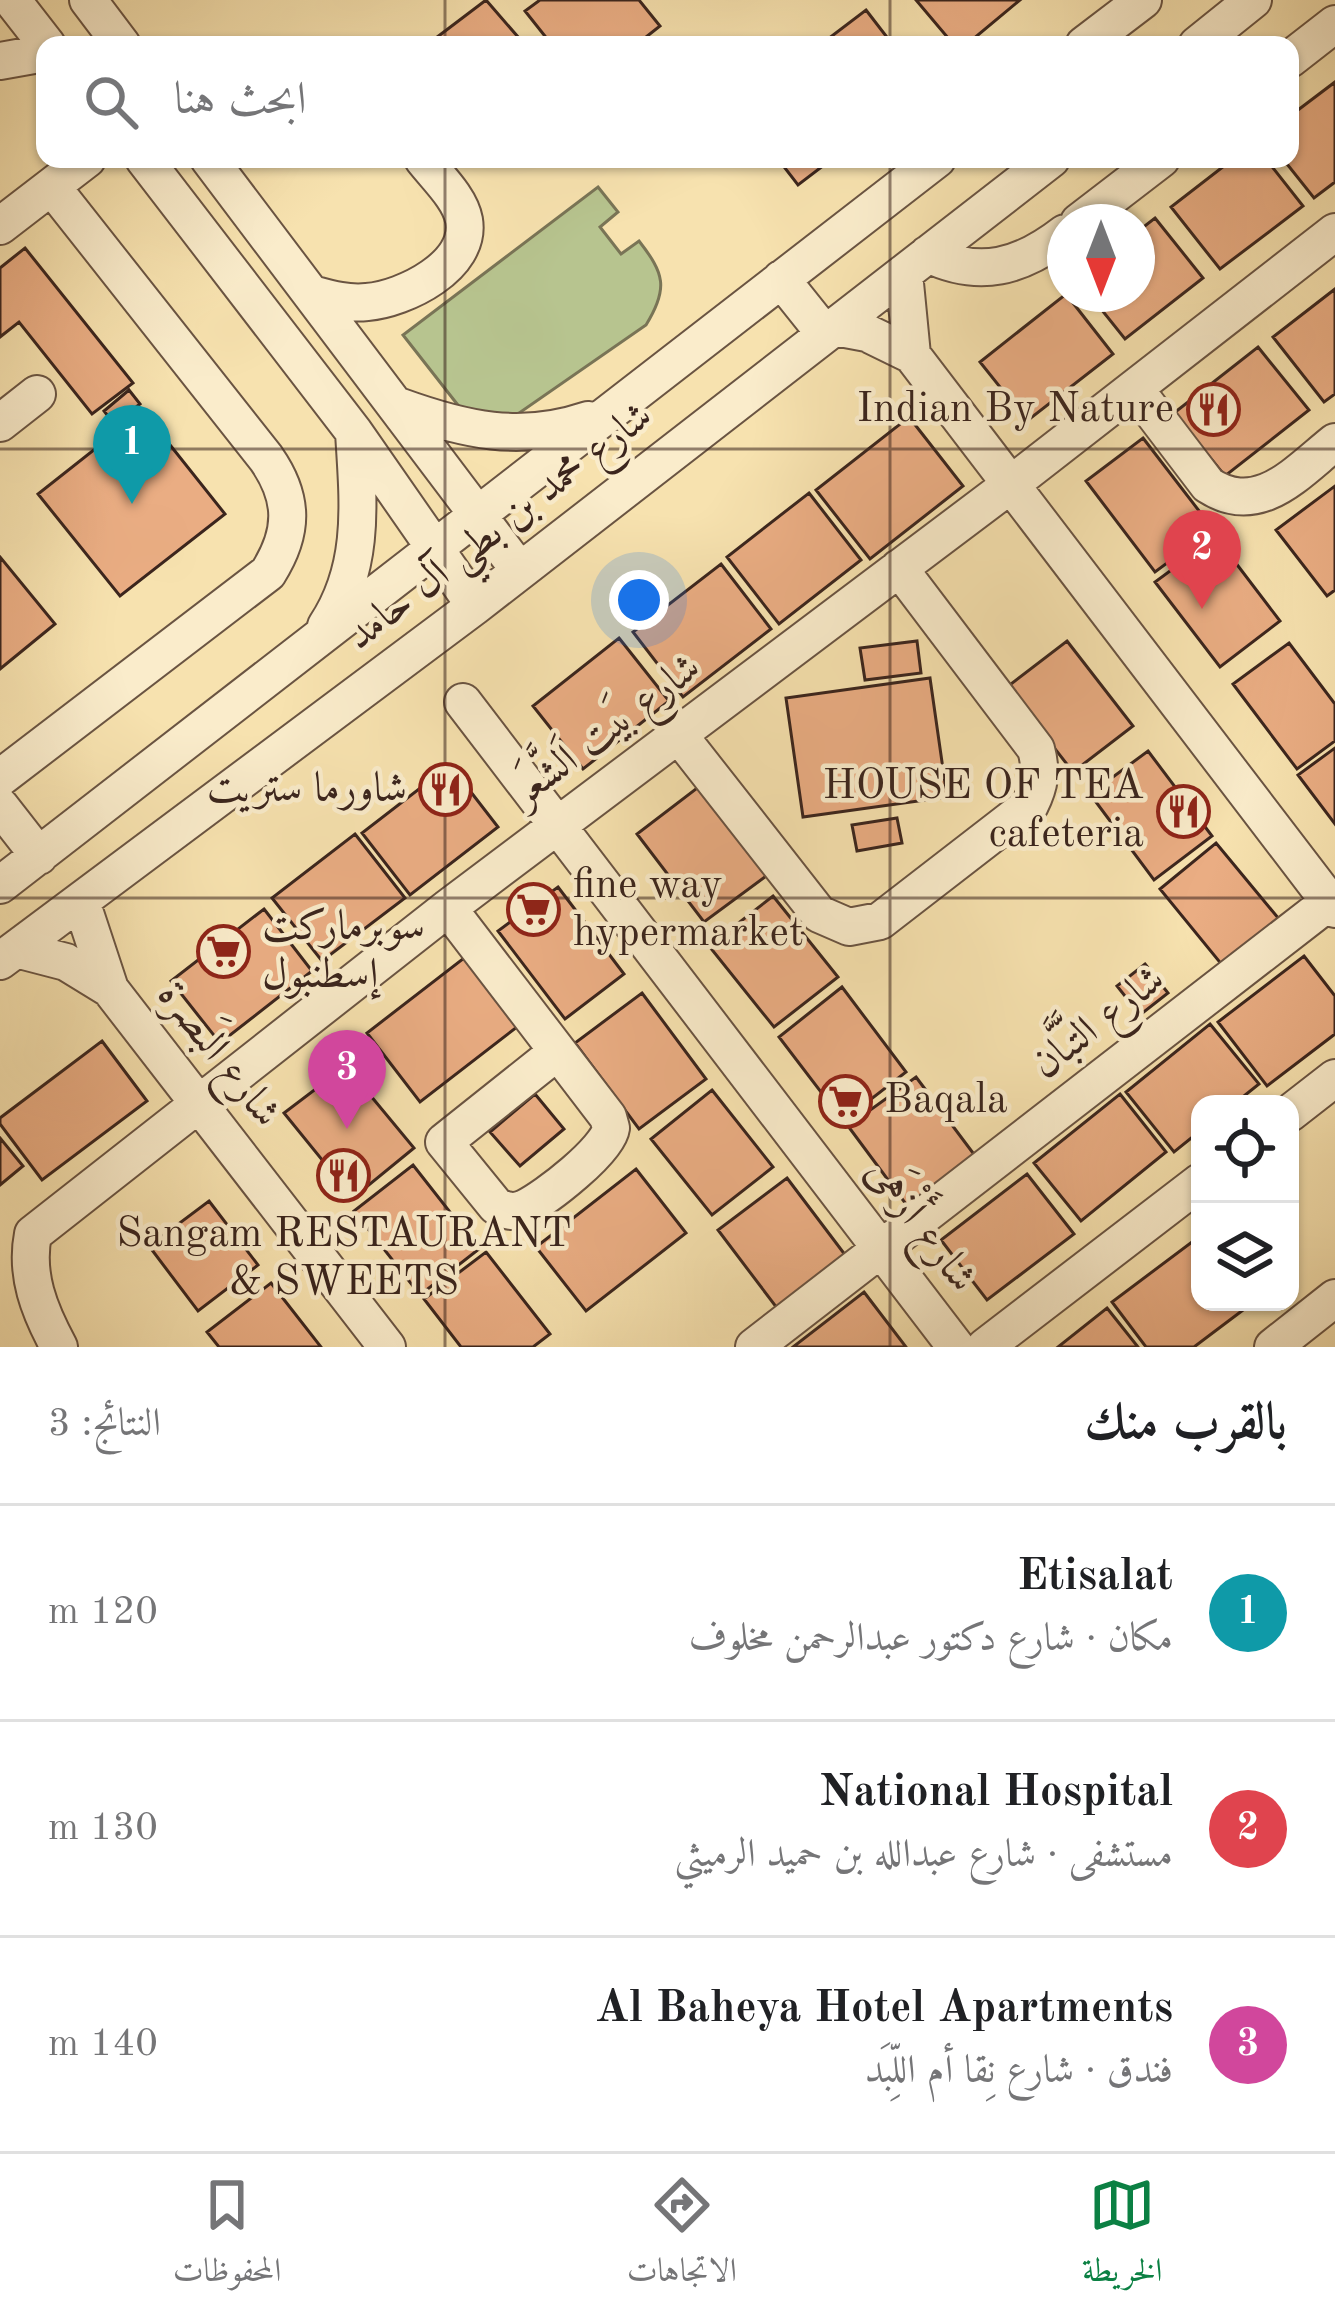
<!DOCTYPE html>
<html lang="ar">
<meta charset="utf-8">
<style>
body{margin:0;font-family:"Old Standard TT",Amiri,serif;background:#f2f2f2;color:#202124;direction:rtl}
.controls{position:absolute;right:36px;bottom:36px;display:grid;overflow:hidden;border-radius:24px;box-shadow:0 3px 9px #0004}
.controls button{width:108px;height:108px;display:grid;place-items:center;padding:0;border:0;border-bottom:3px solid #e0e0e0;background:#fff;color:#202124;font:60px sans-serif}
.compass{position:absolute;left:1047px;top:204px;width:108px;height:108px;border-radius:50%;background:#fff;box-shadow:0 3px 9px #0004;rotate:180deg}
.you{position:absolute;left:639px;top:600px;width:42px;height:42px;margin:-30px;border:9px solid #fff;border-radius:50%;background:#1a73e8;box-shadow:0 0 0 18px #1a73e833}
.badge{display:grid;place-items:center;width:78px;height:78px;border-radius:50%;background:#0b8043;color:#fff;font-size:39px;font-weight:700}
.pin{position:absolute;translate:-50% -99px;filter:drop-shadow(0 3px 6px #0008)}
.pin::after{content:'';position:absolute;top:63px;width:42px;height:36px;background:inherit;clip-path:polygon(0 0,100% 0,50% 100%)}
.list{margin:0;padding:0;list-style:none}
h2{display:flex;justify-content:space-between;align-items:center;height:156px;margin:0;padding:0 48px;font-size:51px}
h2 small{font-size:39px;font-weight:400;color:#757577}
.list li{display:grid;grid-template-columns:78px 1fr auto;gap:36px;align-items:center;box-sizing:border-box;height:216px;padding:0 48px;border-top:3px solid #e0e0e0}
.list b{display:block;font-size:45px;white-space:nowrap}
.list p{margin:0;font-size:39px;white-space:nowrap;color:#757577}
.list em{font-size:39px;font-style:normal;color:#757577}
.icon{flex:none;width:66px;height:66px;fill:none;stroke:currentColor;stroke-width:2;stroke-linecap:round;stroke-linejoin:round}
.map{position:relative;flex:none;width:1335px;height:1347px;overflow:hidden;direction:ltr}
.search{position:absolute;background:#fff;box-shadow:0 3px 9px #0004;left:36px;right:36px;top:36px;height:132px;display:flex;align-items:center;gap:30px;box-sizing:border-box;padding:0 42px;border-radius:24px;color:#757577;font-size:45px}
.sheet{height:804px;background:#fff}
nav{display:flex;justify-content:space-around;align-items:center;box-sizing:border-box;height:168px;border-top:3px solid #e0e0e0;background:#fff;font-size:33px;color:#757577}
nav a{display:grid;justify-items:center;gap:6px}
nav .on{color:#0b8043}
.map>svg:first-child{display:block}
.green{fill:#b7c48f;stroke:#797456;stroke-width:3}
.building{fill:#eaad83;stroke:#3b251d;stroke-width:3}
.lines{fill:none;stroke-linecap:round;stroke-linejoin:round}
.minor-casing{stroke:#6a5442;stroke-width:40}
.minor{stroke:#faeccb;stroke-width:36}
.grid{fill:none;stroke:#3b251d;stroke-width:3;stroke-opacity:0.55}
.labels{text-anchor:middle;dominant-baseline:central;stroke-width:9;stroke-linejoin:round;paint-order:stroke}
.poi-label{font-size:42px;fill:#3b251d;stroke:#faeccb;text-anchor:end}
.street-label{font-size:42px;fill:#3b251d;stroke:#faeccb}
</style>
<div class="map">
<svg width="1335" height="1347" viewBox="0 0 1335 1347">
<rect width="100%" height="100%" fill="#f7e2af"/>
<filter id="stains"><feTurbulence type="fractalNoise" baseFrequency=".00167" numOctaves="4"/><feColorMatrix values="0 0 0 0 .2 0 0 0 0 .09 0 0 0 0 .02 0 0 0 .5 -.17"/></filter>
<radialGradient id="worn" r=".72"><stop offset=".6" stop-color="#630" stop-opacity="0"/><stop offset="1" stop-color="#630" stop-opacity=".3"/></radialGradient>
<path class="green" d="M598 187 618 212 600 227 621 254 639 241C664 273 669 288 646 325L512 418 461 409 403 335Z"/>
<path class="building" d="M486 0 525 45H429L428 44Z
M540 0H639L660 26 636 45H552L525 11Z
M916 0H1020L966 45H954Z
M866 10 893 45H820Z
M1335 82V182L1314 198 1283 159H1290V116Z
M778 159H832L798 185Z
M1233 159H1266L1303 206 1220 269 1171 207Z
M1155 218 1203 278 1125 339 1089 294H1137V232Z
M25 248 133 383 92 414 19 322 0 337V268Z
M1335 289V394L1324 402 1273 337Z
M1066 294 1113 354 1027 421 980 362Z
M1258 347 1309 410 1225 476 1174 413Z
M129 390 140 404 114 424 104 411Z
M143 411 225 514 120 596 38 494Z
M909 417 963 486 870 559 816 490Z
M1143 438 1213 529 1155 572 1086 481Z
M1335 486V590L1327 596 1276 530Z
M809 493 861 560 779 624 727 557Z
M1216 537 1280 621 1220 667 1155 582Z
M0 557 55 624 0 669Z
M721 564 771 629 683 697 633 632Z
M619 638 669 701 583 769 533 706Z
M917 641 921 673 865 680 860 648Z
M1067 641 1133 726 1073 772 1007 687Z
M1289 643 1335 704V741L1297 769 1233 684Z
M930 678 947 797 803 817 786 698Z
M1335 748V824L1298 775Z
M1148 751 1212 836 1154 880 1090 794Z
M450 765 498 827 410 895 362 833Z
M705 782 773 871 704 922 637 834Z
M897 818 902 843 857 851 852 825Z
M355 834 405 898 322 961 272 898Z
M1216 843 1284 925 1227 971 1160 889Z
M558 887 624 974 565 1019 498 931Z
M773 896 838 977 774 1027 709 946Z
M264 909 312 971 220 1043 171 981Z
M1304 956 1335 996V1034L1267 1086 1218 1022Z
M464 958 517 1027 420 1102 367 1033Z
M1145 964 1168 993 1140 1015 1117 986Z
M842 987 906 1072 843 1121 779 1037Z
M642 993 706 1079 639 1129 575 1043Z
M1210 1024 1259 1084 1234 1104H1200V1131L1174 1152 1126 1092Z
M102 1041 147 1101 42 1180 0 1124V1118Z
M346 1066 414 1148 353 1198 284 1113Z
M916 1077 982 1165 914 1215 848 1126Z
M712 1090 773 1167 712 1215 651 1139Z
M535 1094 564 1129 520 1166 490 1132Z
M1120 1094 1166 1152 1081 1221 1034 1163Z
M0 1138 23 1166 0 1185Z
M413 1165 479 1249 420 1295 354 1211Z
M636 1169 686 1233 586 1311 536 1247Z
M1027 1174 1074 1234 987 1300 941 1240Z
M787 1178 852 1264 783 1316 718 1230Z
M209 1201 258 1265 198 1311 149 1246Z
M1200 1236V1302L1251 1304 1194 1347H1146L1112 1302Z
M486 1252 550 1334 533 1347H461L424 1299Z
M271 1283 321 1347H219L207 1332Z
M864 1292 906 1347H793Z
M1107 1308 1138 1347H1058Z"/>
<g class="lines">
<defs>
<path id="minor" d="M12 0 47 45
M88 0 122 45
M1084 45 1143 0
M1197 45 1253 0
M1290 59 1335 24
M0 61 45 53
M144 159 354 432 475 606
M209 159 520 571
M1079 222 1161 159
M0 226 87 159
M928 254C980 279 1021 267 1065 233
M904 273 912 355
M781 279 825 334
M312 294C330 299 347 304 367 302 404 299 472 266 464 220 460 198 437 177 423 159
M835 327 867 333 912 355 1335 909
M1135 389 1208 485C1259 518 1296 473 1335 442
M398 406C464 430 520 443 588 420
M0 423 37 394
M326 626C366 566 358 500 354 432
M463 702 956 1347
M678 734 819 914 849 927 880 921 1030 805C1040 785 1042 771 1036 749L899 568
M0 778 268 573C294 532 294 498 266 458L52 187
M0 806 39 856
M0 885 937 159
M81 901 110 989 387 1347
M448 908 608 1117 611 1128C608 1150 546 1198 525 1208 514 1213 506 1211 496 1206L444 1142 557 1052
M16 949 66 962 110 989
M0 961 475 606 1051 159
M1290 1113 1335 1078
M59 1347C39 1310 25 1275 33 1234L448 908 1010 485 1335 232
M754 1347 1329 902
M985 1347 1200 1182
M1273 1347 1335 1298"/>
</defs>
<use href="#minor" class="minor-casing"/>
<use href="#minor" class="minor"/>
</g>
<path class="grid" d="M445 0V45M890 0V45M445 159V1347M890 159V1347M0 449H1335M0 898H1335"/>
<defs>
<symbol id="restaurant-ring" viewBox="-11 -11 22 22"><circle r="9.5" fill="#faeccb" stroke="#8f2418" stroke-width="1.5"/><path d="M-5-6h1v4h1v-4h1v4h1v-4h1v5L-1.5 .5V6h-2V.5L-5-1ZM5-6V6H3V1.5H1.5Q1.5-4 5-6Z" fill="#8f2418"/></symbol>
<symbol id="supermarket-ring" viewBox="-11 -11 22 22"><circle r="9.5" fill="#faeccb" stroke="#8f2418" stroke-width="1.5"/><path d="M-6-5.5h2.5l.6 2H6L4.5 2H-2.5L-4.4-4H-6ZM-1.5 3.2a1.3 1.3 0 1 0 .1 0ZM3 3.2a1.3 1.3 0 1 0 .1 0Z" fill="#8f2418"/></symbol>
</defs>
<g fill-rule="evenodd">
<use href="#restaurant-ring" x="1184" y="380" width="59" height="59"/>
<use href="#restaurant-ring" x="416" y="760" width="59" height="59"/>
<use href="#restaurant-ring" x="1154" y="782" width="59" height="59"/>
<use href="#supermarket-ring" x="504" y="880" width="59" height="59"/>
<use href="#supermarket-ring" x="194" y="922" width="59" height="59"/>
<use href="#supermarket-ring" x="816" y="1072" width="59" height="59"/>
<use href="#restaurant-ring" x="314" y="1146" width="59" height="59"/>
</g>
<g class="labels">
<g class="poi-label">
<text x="1174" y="410">Indian By Nature</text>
<text x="1144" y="787">HOUSE OF TEA<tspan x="1144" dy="48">cafeteria</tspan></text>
<text x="407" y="790">شاورما ستريت</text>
<text x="573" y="886" text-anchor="start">fine way<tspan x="573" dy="48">hypermarket</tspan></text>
<text x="262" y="928" text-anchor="start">سوبرماركت<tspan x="262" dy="48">إسطنبول</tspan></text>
<text x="884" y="1101" text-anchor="start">Baqala</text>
<text x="344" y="1235" text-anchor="middle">Sangam RESTAURANT<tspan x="344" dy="48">&amp; SWEETS</tspan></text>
</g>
<g class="street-label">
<text transform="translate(500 527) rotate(-38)">شارع محمد بن بطي آل حامد</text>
<text transform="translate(607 731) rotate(-37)">شارع بَيت اَلشَّعَر</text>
<text transform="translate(1099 1023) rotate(-38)">شارع التَّبَّان</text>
<text transform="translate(218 1055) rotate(52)">شارع البَصرة</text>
<text transform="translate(920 1226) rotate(53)">شارع أَزْهَى</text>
</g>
</g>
<rect width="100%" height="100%" filter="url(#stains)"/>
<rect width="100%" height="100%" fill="url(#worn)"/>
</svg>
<div class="controls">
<button><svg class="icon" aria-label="locate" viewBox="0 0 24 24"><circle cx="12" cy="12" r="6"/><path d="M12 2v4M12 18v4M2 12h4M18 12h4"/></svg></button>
<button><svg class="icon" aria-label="layers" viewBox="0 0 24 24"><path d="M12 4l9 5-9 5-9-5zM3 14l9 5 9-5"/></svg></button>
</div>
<svg class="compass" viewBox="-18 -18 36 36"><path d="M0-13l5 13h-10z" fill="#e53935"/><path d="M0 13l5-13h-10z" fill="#757577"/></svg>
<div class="you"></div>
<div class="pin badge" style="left:132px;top:504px;background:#0f9aa8">1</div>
<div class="pin badge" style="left:1202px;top:609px;background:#e0444e">2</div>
<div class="pin badge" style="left:347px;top:1129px;background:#d1479c">3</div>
<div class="search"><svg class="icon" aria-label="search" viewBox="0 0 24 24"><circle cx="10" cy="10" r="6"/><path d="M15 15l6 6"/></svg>ابحث هنا</div>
</div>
<section class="sheet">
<h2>بالقرب منك<small>النتائج: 3</small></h2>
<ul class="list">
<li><span class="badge" style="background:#0f9aa8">1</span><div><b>Etisalat</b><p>مكان · شارع دكتور عبدالرحمن مخلوف</p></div><em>120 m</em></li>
<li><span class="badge" style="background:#e0444e">2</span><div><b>National Hospital</b><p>مستشفى · شارع عبدالله بن حميد الرميثي</p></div><em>130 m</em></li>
<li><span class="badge" style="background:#d1479c">3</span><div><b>Al Baheya Hotel Apartments</b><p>فندق · شارع نِقا أم اللِّبَد</p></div><em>140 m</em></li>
</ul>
</section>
<nav>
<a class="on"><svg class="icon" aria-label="map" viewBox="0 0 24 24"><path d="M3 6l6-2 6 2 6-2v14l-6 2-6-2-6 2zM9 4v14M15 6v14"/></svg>الخريطة</a>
<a><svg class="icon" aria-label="directions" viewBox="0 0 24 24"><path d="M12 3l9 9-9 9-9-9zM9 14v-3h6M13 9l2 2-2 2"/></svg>الاتجاهات</a>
<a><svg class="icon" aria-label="saved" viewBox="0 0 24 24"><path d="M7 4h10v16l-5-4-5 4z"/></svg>المحفوظات</a>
</nav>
